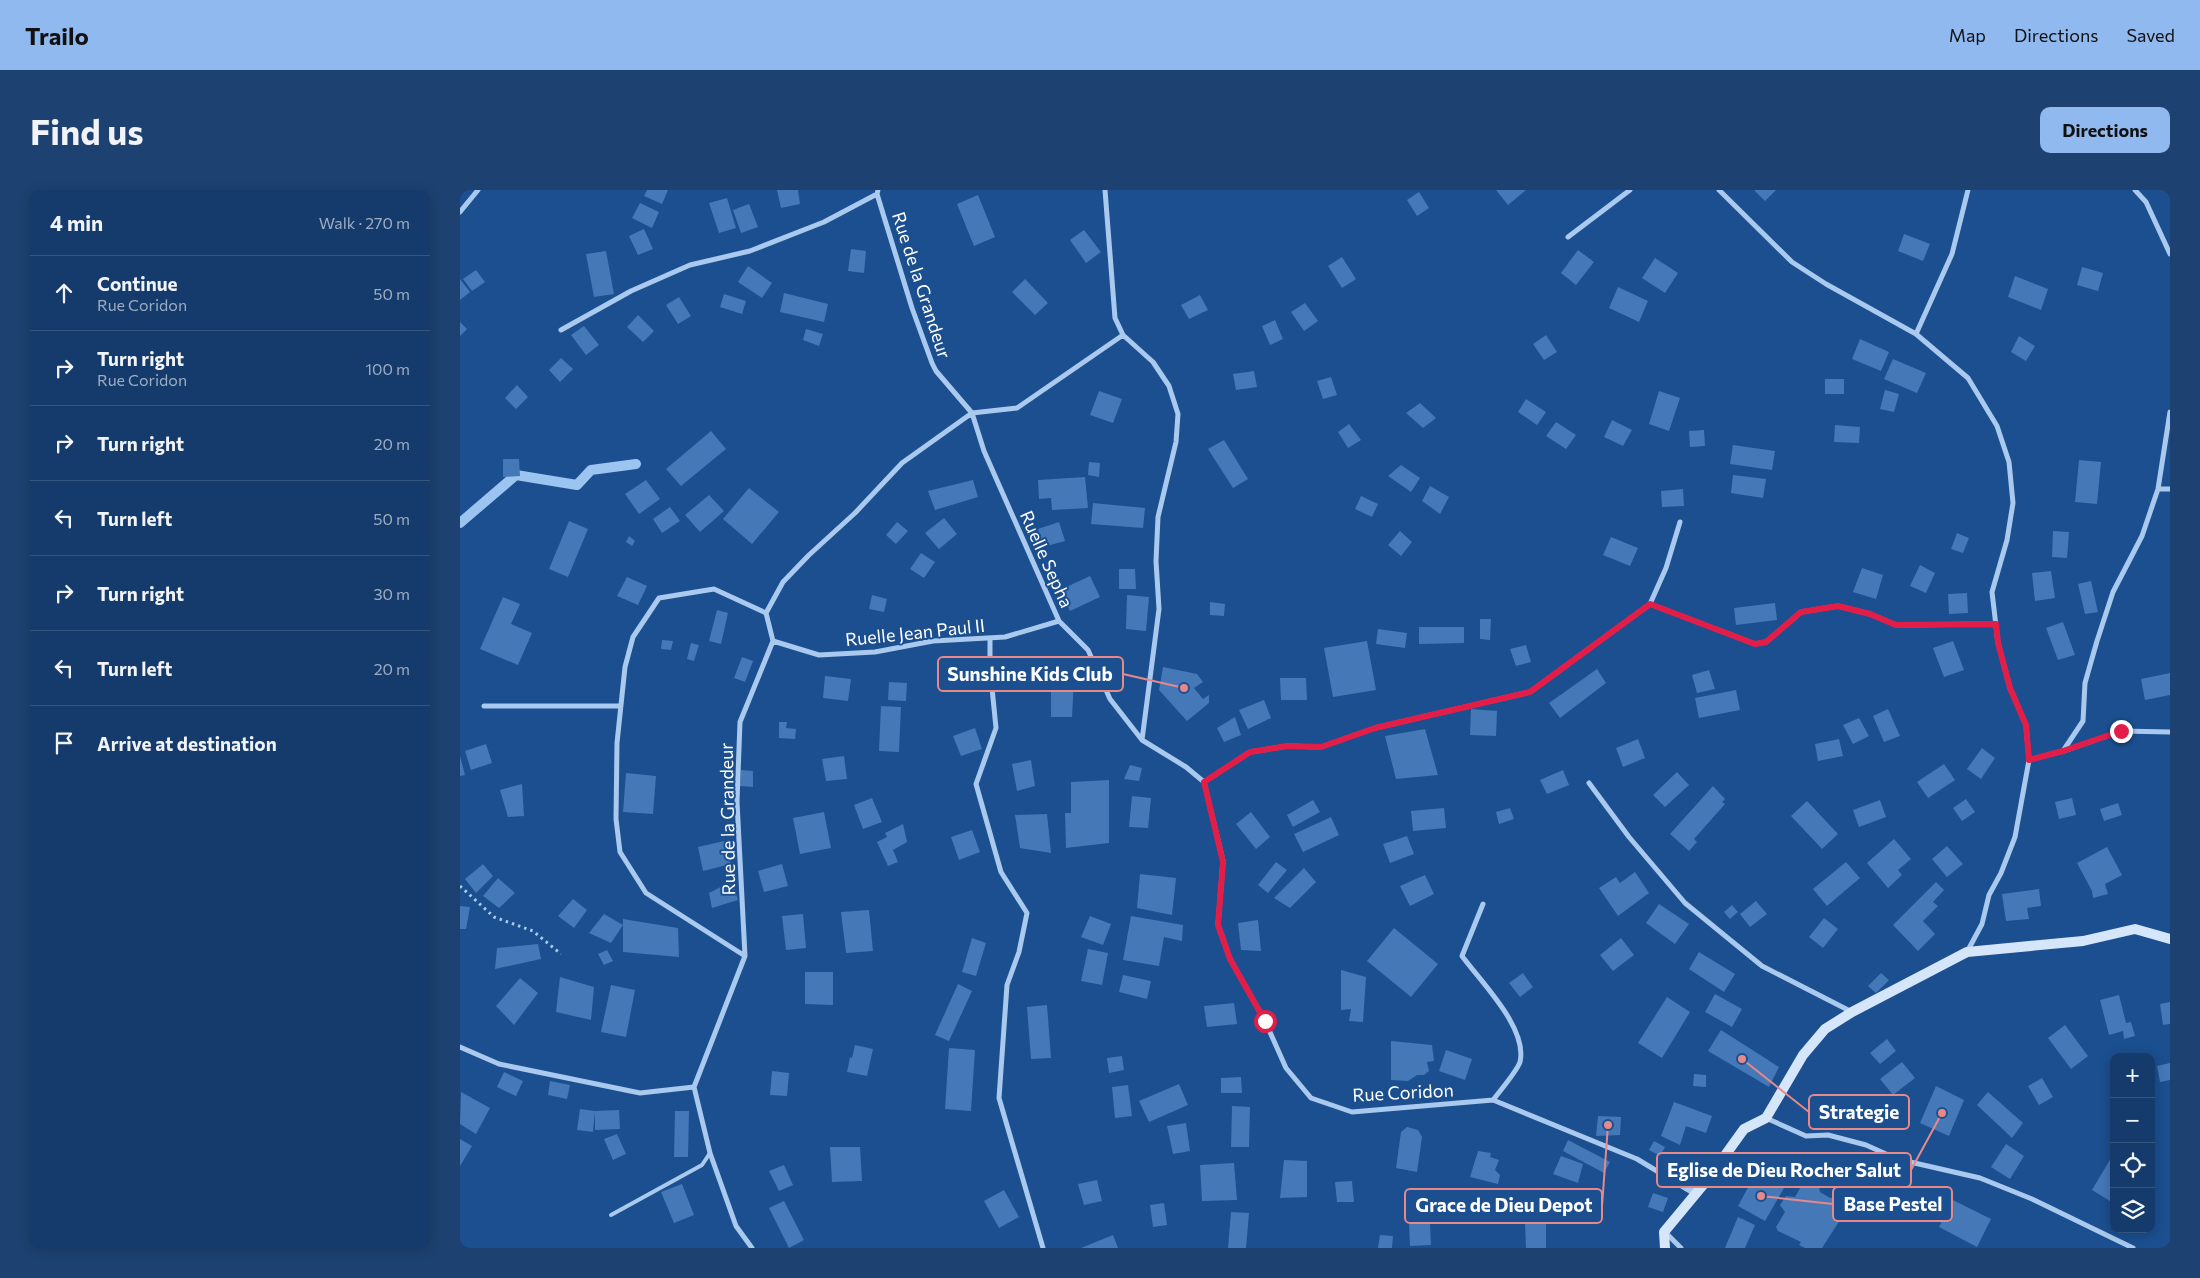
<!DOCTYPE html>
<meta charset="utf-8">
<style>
body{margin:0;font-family:Commissioner,sans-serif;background:#1d4271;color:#f1f3f6}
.controls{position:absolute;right:15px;bottom:15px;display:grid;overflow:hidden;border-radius:10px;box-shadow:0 2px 12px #0003}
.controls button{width:45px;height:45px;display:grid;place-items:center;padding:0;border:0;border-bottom:1px solid #33557e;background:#143b6b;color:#f1f3f6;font:25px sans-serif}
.stop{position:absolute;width:15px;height:15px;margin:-11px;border:4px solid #e11d48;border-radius:50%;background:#fff}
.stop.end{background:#e11d48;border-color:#fff;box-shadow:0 1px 5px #0008}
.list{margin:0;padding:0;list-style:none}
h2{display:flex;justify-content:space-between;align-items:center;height:65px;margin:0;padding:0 20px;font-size:21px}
h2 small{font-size:16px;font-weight:400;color:#9dadc1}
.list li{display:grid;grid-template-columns:32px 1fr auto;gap:15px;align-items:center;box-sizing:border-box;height:75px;padding:0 20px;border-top:1px solid #33557e}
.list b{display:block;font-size:19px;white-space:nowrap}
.list p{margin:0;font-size:16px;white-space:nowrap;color:#9dadc1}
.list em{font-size:16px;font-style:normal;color:#9dadc1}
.icon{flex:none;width:28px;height:28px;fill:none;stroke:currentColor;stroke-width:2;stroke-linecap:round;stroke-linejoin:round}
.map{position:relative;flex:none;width:1710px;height:1058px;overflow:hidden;border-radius:10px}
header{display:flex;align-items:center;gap:30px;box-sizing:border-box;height:70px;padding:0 25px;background:#90b9f0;color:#111}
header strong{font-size:24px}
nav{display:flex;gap:28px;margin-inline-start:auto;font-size:18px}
.intro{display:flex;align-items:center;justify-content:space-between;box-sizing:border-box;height:120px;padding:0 30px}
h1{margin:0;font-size:35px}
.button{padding:12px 22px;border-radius:10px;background:#90b9f0;color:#111;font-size:18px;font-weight:700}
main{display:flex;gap:30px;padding:0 30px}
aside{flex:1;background:#143b6b;border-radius:10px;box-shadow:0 2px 12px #0003}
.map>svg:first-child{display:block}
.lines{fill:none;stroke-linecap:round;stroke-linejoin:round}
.stream{stroke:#9cc4f0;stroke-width:10}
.building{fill:#4478b7}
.path{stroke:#a9c9ee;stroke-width:3;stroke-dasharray:2.5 4;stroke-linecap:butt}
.lane{stroke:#a9c9ee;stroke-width:4}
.street{stroke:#a9c9ee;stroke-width:5}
.secondary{stroke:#d6e6fa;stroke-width:10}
.route{stroke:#e11d48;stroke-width:6}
.labels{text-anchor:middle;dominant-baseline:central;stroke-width:4;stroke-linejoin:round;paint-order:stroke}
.street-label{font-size:18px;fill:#fff;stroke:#1b4f8f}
.leader{fill:none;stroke:#e88989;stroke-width:2}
.callout-dot{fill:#e88989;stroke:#1b4f8f;stroke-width:2}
.callout{fill:#1b4f8f;stroke:#e88989;stroke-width:2}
.callout-label{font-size:19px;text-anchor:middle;font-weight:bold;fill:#fff}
</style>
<header>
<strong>Trailo</strong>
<nav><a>Map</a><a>Directions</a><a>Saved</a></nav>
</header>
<div class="intro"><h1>Find us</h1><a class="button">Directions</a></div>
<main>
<aside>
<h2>4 min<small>Walk · 270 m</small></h2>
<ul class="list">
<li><svg class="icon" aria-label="ahead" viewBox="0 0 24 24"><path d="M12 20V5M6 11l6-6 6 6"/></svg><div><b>Continue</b><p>Rue Coridon</p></div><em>50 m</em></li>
<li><svg class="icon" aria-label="right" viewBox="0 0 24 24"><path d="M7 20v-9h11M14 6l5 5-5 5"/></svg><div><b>Turn right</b><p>Rue Coridon</p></div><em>100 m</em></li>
<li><svg class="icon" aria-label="right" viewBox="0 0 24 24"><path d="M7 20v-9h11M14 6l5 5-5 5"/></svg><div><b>Turn right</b></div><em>20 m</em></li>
<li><svg class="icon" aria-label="left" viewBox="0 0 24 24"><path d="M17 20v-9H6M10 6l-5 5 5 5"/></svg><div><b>Turn left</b></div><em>50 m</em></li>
<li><svg class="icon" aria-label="right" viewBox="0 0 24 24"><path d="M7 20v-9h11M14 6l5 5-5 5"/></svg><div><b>Turn right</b></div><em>30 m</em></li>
<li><svg class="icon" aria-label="left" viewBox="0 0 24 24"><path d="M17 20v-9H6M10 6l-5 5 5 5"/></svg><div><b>Turn left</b></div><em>20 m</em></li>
<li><svg class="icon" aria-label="arrive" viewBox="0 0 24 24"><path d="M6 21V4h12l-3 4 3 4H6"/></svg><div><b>Arrive at destination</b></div></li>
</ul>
</aside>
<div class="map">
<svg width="1710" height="1058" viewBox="0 0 1710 1058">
<rect width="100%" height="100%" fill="#1b4f8f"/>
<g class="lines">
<path class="stream" d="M0 333 56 285 117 295 131 280 176 274"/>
</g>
<path class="building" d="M187 0H208L202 14 184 6Z
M317 0H338L340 14 321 18Z
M1036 0H1066L1048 15Z
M1294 0H1316L1305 11Z
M959 2 969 18 957 26 947 10Z
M518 5 535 47 514 56 497 14Z
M267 8 276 38 259 43 249 13Z
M180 13 199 22 192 38 172 28Z
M289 14 298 37 281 43 273 20Z
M184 39 193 59 178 65 169 46Z
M624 40 641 62 626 73 610 50Z
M1444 44 1470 54 1463 71 1438 61Z
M391 59 406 61 404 83 388 81Z
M1118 60 1134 72 1116 95 1101 83Z
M146 61 154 104 134 107 126 64Z
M882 67 896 89 882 98 868 76Z
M1195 68 1218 83 1205 103 1182 88Z
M288 76 312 93 302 108 278 92Z
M1622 77 1643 83 1638 101 1617 95Z
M16 80 25 92 12 101 3 89Z
M1555 86 1588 99 1581 120 1548 107Z
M0 89 10 102 0 110Z
M565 89 588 113 575 125 552 102Z
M1158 97 1188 111 1179 132 1149 118Z
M324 103 368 114 364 132 320 122Z
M264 104 286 111 282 124 260 117Z
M740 105 748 120 729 129 721 115Z
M219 107 231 126 218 134 206 115Z
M845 113 858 131 844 141 831 122Z
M178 125 194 141 183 152 167 137Z
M815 130 823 149 810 155 802 136Z
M0 132 7 139 0 146Z
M124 136 139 155 126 165 111 145Z
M346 139 363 144 359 156 343 150Z
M1086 145 1097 162 1084 170 1073 154Z
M1559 146 1575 156 1566 171 1551 162Z
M1400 149 1429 162 1421 181 1392 169Z
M101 168 113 179 100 192 89 180Z
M1433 169 1466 183 1457 203 1424 189Z
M794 181 797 197 776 200 773 184Z
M871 187 877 205 863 209 857 191Z
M1365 189H1384V204H1365Z
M57 195 68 207 56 219 45 208Z
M1425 200 1439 204 1434 222 1420 219Z
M639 201 662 209 653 233 630 225Z
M1199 201 1220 208 1209 241 1189 234Z
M1066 209 1086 222 1077 235 1058 222Z
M960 213 976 228 963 238 946 223Z
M1152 230 1172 240 1163 256 1144 247Z
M1096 232 1116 245 1106 259 1086 246Z
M889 234 901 250 888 258 878 242Z
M1375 235 1400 237 1399 253 1374 252Z
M1244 240 1245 256 1230 257 1229 241Z
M251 241 266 259 221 296 206 279Z
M764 250 788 289 773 298 748 259Z
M1273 255 1315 261 1312 280 1270 274Z
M43 269H59L60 286 43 287Z
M1619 270 1641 272 1637 314 1615 312Z
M629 272 640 273 639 287 628 285Z
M941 275 960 288 951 302 928 286Z
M1273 285 1306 289 1303 308 1271 303Z
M625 287 628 318 592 320 591 308 579 309 578 290Z
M186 290 200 309 179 324 165 304Z
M513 290 518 307 475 320 468 301Z
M970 296 989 307 980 324 962 311Z
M289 298 319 322 292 354 263 329Z
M1223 299 1224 316 1202 317 1201 301Z
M249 305 264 321 240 342 225 325Z
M901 306 918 314 912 327 895 319Z
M633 313 685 318 683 338 631 334Z
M210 317 220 331 202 343 193 329Z
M484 328 497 344 479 359 465 343Z
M109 331 128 339 108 387 89 379Z
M437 332 448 341 436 354 426 345Z
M599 332 605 351 583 357 578 339Z
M940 341 952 352 941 366 928 355Z
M1593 341 1609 342 1607 368 1592 367Z
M1497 343 1509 348 1503 363 1491 359Z
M169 346 175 351 172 356 166 352Z
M1151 347 1178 358 1170 376 1143 365Z
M461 363 475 372 464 388 450 379Z
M1460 375 1475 383 1466 403 1450 396Z
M1402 378 1423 385 1416 409 1393 402Z
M659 379H675L676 399H659Z
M1591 381 1595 408 1575 411 1572 383Z
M630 386 640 407 610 421 600 400Z
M167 387 187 396 178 415 157 406Z
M1631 391 1638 422 1625 424 1618 394Z
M1507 403 1508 423 1489 424 1488 404Z
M412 405 427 409 424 422 409 419Z
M667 405 689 407 686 441 666 439Z
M43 407 60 414 51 434 72 443 58 475 20 459Z
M750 412 765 414 764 426 750 425Z
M1315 413 1317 430 1276 435 1274 418Z
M257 420 268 423 261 454 249 451Z
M1020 429H1031L1030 450 1020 449Z
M1603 432 1615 465 1598 470 1586 438Z
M959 437H1004V453L959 454Z
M918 439 947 443 945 458 916 454Z
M202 450 213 451 211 460 201 459Z
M907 451 916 500 873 507 864 458Z
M1493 451 1504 480 1484 487 1473 458Z
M231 453 239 455 234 471 227 469Z
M1066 455 1071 472 1056 476 1050 459Z
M282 467 293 471 285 492 274 488Z
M703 477 737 484 743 492 734 498 743 509 749 505V513L727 531 699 500Z
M1137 479 1146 493 1100 528 1089 513Z
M1249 480 1255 499 1237 503 1232 485Z
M1710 483V505L1685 510 1681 489Z
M365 486 391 489 388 511 363 508Z
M591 488 614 489 612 527H591Z
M820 488H846L847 510H821Z
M429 492 447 493 446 511 428 510Z
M1276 500 1280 520 1239 528 1235 508Z
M804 510 811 528 788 539 779 520Z
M421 516 441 517 439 562 419 561Z
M1011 519 1037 521 1036 546 1010 545Z
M1428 519 1440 546 1424 552 1413 526Z
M775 527 781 545 764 552 757 538Z
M1399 528 1409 546 1393 554 1383 535Z
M319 532H327L326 538 336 539 335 549 319 548Z
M515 538 522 559 501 566 493 546Z
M965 539 978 585 936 589 925 546Z
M1178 549 1185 568 1163 577 1156 558Z
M1379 549 1383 566 1358 571 1355 554Z
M26 554 32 573 11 580 5 561Z
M1522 558 1535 568 1521 589 1507 579Z
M0 566 5 585 0 586Z
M384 566 387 589 366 591 362 569Z
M571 570 575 596 557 601 552 574Z
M1484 574 1495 590 1468 608 1457 592Z
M670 575 682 578 679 591 664 589Z
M281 580 293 581V597L280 596Z
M1103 580 1109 595 1087 604 1080 590Z
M1217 582 1229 595 1205 617 1193 605Z
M166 583 196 586 193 624 163 622Z
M649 590V653L606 658 605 623H611V592Z
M62 594 64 626 48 627 40 600Z
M1253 596 1265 609 1262 612 1265 614 1234 649 1237 652 1229 661 1210 644Z
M672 606 691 608 688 638 669 637Z
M412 608 422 632 403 639 394 615Z
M1612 608 1616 625 1599 629 1595 612Z
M1506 609 1515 622 1502 631 1493 618Z
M853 610 860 622 833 637 827 625Z
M1420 610 1426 627 1399 637 1393 620Z
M1347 611 1378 644 1362 659 1331 626Z
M1658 613 1662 625 1644 631 1640 619Z
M984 618 986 638 953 641 951 621Z
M1050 618 1054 629 1039 634 1036 622Z
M364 622 371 658 340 664 333 628Z
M791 622 810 647 796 659 776 634Z
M587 624 591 663 560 658 555 625Z
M871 627 879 645 843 662 834 644Z
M443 634 447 652 433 660 438 672 428 676 417 652 427 647 425 643Z
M512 640 520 662 499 670 491 647Z
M947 646 954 664 930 673 923 654Z
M1434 649 1451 669 1438 680 1442 685 1428 698 1407 673Z
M264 651 271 674 243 681 238 657Z
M1487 656 1503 674 1487 687 1472 669Z
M1647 657 1662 685 1645 694 1648 704 1633 708 1632 701 1617 673Z
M816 672 827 680 808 703 798 695Z
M1386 672 1400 688 1367 716 1353 699Z
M23 674 33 686 16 703 5 689Z
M322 674 328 696 304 702 298 681Z
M844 678 856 692 830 718 814 708Z
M1175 682 1189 703 1158 726 1139 698 1156 687 1160 693Z
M680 684 716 688 712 725 677 718Z
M965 685 974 704 950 716 940 696Z
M38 688 55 703 39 718 23 706Z
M272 691 278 710 252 718 249 703Z
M1476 692 1484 700 1473 712 1478 716 1463 731 1475 744 1458 761 1433 735Z
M1579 699 1581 716 1567 718 1569 729 1546 731 1542 704Z
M113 709 127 720 114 738 98 726Z
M1296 711 1307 724 1290 737 1280 724Z
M1199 714 1229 734 1215 754 1186 733Z
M1272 715 1278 722 1270 729 1264 722Z
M0 716 10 717 6 739H0Z
M409 720 413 761 386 763 381 722Z
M144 724 163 735 151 753 129 743Z
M343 724 346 758 326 760 322 726Z
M630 726 651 734 643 755 621 747Z
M671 726 723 735 722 751 704 747 699 776 663 770Z
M1364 728 1378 739 1363 758 1349 747Z
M163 729 218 738 219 767 163 762Z
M798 730 801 761 781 760 778 733Z
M934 738 978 774 951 807 907 771Z
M512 748 526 753 516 786 502 782Z
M1161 748 1174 765 1153 781 1140 765Z
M78 754 81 769 35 779 37 758Z
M628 759 648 763 642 795 621 791Z
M147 760 153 771 144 775 138 764Z
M1239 762 1275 784 1264 802 1229 779Z
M881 780 906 787 903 832 889 831 891 819 881 820Z
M345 782H373V815L345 814Z
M1063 783 1073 797 1060 807 1049 793Z
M1421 783 1429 790 1416 803 1408 796Z
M663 785 691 791 687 809 659 802Z
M100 787 134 797 131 830 96 822Z
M60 788 78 803 54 835 36 816Z
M498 794 512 801 489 851 475 845Z
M151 795 175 800 166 847 141 842Z
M1255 804 1282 819 1272 837 1245 822Z
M1659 805 1666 833 1671 832 1675 846 1664 849 1663 841 1649 845 1640 810Z
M1207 807 1230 822 1202 868 1178 853Z
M1710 812V834L1703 835 1700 814Z
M774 813 777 834 747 837 744 816Z
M587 815 591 868 571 869 567 817Z
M1605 835 1628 866 1611 879 1588 848Z
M1261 840 1319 877 1309 897 1248 861Z
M1427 849 1436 861 1420 874 1410 863Z
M931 851 972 855 974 871 967 872 969 881 964 885H957L948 891 931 890Z
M395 855 413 859 407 886 387 882 390 867 392 868Z
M489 858 515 860 511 921 485 919Z
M986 860 1012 869 1005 890 979 881Z
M662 866 664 880 649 883 647 868Z
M1442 872 1455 888 1433 905 1420 889Z
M1710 873V890L1700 892 1697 876Z
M312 881 329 883 327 906 310 905Z
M44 882 63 891 56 906 37 897Z
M1234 884 1246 885V897L1233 896Z
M781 887 782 903H761V888Z
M1582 888 1593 907 1579 915 1568 896Z
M90 891 110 895 107 909 88 905Z
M719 894 728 915 689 932 679 911Z
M668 895 672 926 655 928 652 897Z
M1476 896 1504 910 1489 946 1460 933Z
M1 902 30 918 16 944 0 934Z
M1528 902 1563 933 1552 948 1517 915Z
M1214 912 1252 926 1246 943 1226 936 1220 955 1201 946Z
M772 916 790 917 789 957H771Z
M120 919 135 921 133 942 117 940Z
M159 920 160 939 135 940V921Z
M215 921H229L228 967H214Z
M1138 926 1161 927 1160 945 1136 946Z
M726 933 730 961 713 964 707 936Z
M947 937 958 940 962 947 957 982 936 978 941 942Z
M157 944 166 964 153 970 144 949Z
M0 949 12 956 0 976Z
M1108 950 1150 972 1144 983 1103 961Z
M1194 951 1205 957 1200 966 1189 960Z
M1546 954 1564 966 1550 989 1531 977Z
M370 957H400L402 991 372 992Z
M1018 961 1031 963 1030 967 1039 970 1035 980 1040 985 1038 994 1010 987Z
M1654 963V1005L1650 1011 1632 1000Z
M1101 966 1123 974 1118 993 1093 984Z
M824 970 847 971V1007L820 1008Z
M774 973 777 1010 742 1011 740 975Z
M324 975 333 995 319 1001 309 981Z
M1296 983 1324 998 1305 1031 1278 1016Z
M637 990 642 1011 624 1015 618 994Z
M892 991 894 1012H877L875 992Z
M1352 992 1359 997 1360 1002 1370 1008 1375 1007 1389 1016 1362 1058H1345L1339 1055 1341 1052 1318 1041 1316 1037 1325 1022 1320 1015 1326 1006 1335 1007 1343 993Z
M222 994 234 1025 214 1033 201 1002Z
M544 1000 559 1027 539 1038 524 1011Z
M1193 1003 1208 1008 1203 1022 1188 1017Z
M1493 1010 1531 1029 1517 1057 1479 1037Z
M324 1011 344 1050 329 1058 309 1018Z
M704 1013 707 1035 693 1037 690 1015Z
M1008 1013 1011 1030 995 1033 992 1014Z
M771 1022 789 1023 786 1058H768Z
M1278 1027 1295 1035 1285 1058H1265Z
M1065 1033H1086V1058H1066Z
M949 1034H970L971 1055 950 1056Z
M653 1045 658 1058H621Z
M920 1045 933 1046 932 1058H918Z"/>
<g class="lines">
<path class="path" d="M0 696 34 727 73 741 101 764"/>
<path class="lane" d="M151 1025 242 975 250 963"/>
<path class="street" d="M645 0 655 128 663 145 693 172 709 196 718 224 716 252 698 327 696 371 699 419 682 550
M1259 0 1332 72 1366 94 1456 144 1508 188 1537 236 1549 272 1553 313 1547 350 1532 402 1538 453 1550 498 1566 535 1569 570 1555 647 1541 683 1529 705 1522 734 1507 762
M1675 0 1686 12 1710 64
M0 22 18 0
M1108 47 1170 0
M101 140 171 101 230 75 290 61 364 32 417 4
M1456 144 1492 64 1508 0
M663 145 557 218 512 223 524 261 599 431 628 460 650 509 682 550 726 577 744 592
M1698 299H1710
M1220 332 1206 378 1190 414 1070 502 915 538 861 557 827 556 790 562 744 592 763 671 758 735 770 769 805 831 826 878 851 908 892 922 1033 910 1177 969 1230 1001 1237 997
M1190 414 1295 454 1306 452 1341 422 1378 416 1410 424 1436 435 1536 434
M530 448V478L536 538 516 594 541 682 567 723 559 762 547 795 539 908 583 1058
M313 451 359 465 415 462 473 451 545 447 599 431
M24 516H161
M1604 561 1661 541 1710 542
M1569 570 1603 561 1623 531 1625 493 1637 451 1653 402 1682 346 1698 299 1710 222
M1129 593 1169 647 1225 713 1302 776 1392 822
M1023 714 1002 766C1021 792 1068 838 1060 872 1057 881 1040 901 1033 910
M285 766 186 703 160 662 156 629 157 553 165 477 173 447 199 408 254 399 306 423
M0 857 39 874 180 903 234 897
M1306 928 1346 946 1368 945 1406 955 1437 969 1520 988 1572 1009 1673 1058
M1205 1042 1221 1058
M292 1058 276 1036 250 963 234 897 285 766 277 612 280 532 313 451 306 423 323 392 349 365 395 323 442 273 512 223 476 181 472 173 452 118 417 4 418 0"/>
<path class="secondary" d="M1205 1058 1204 1042 1248 989 1284 939 1306 928 1343 865 1365 839 1392 822 1507 762 1623 751 1675 739 1710 749"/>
</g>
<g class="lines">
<path class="route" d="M805 831 770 769 758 735 763 672 744 592 790 562 827 556 861 557 915 538 1070 502 1190 414 1295 454 1306 452 1341 422 1378 416 1410 424 1436 435 1536 434 1538 453 1550 498 1566 535 1569 570 1603 561 1661 541"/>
</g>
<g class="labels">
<g class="street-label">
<text transform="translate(462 95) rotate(72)">Rue de la Grandeur</text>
<text transform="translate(587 369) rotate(66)">Ruelle Sepha</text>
<text transform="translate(455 442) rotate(-6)">Ruelle Jean Paul II</text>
<text transform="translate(267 629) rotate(-91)">Rue de la Grandeur</text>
<text transform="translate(943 902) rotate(-3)">Rue Coridon</text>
</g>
</g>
<path class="leader" d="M724 498L663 484M1282 869L1349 922M1482 923L1451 980M1301 1006L1373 1014M1148 935L1142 1016"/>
<g class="callout-dot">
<circle cx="724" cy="498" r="5"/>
<circle cx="1282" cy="869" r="5"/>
<circle cx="1482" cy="923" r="5"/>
<circle cx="1301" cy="1006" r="5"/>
<circle cx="1148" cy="935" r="5"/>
</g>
<g class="callout">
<rect x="478" y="467" width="185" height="34" rx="5"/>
<rect x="1349" y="905" width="100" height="34" rx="5"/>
<rect x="1197" y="963" width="254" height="34" rx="5"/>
<rect x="1373" y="997" width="119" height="34" rx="5"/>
<rect x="945" y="999" width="197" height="34" rx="5"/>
</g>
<g class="callout-label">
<text x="570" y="491">Sunshine Kids Club</text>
<text x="1399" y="929">Strategie</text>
<text x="1324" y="987">Eglise de Dieu Rocher Salut</text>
<text x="1433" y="1021">Base Pestel</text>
<text x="1044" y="1022">Grace de Dieu Depot</text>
</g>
</svg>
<div class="controls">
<button>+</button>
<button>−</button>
<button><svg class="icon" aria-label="locate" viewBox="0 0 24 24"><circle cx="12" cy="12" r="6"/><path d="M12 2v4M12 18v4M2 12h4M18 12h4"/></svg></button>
<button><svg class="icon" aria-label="layers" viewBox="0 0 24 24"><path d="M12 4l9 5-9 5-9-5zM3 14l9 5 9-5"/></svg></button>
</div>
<div class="stop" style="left:805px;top:831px"></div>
<div class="stop end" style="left:1661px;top:541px"></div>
</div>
</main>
